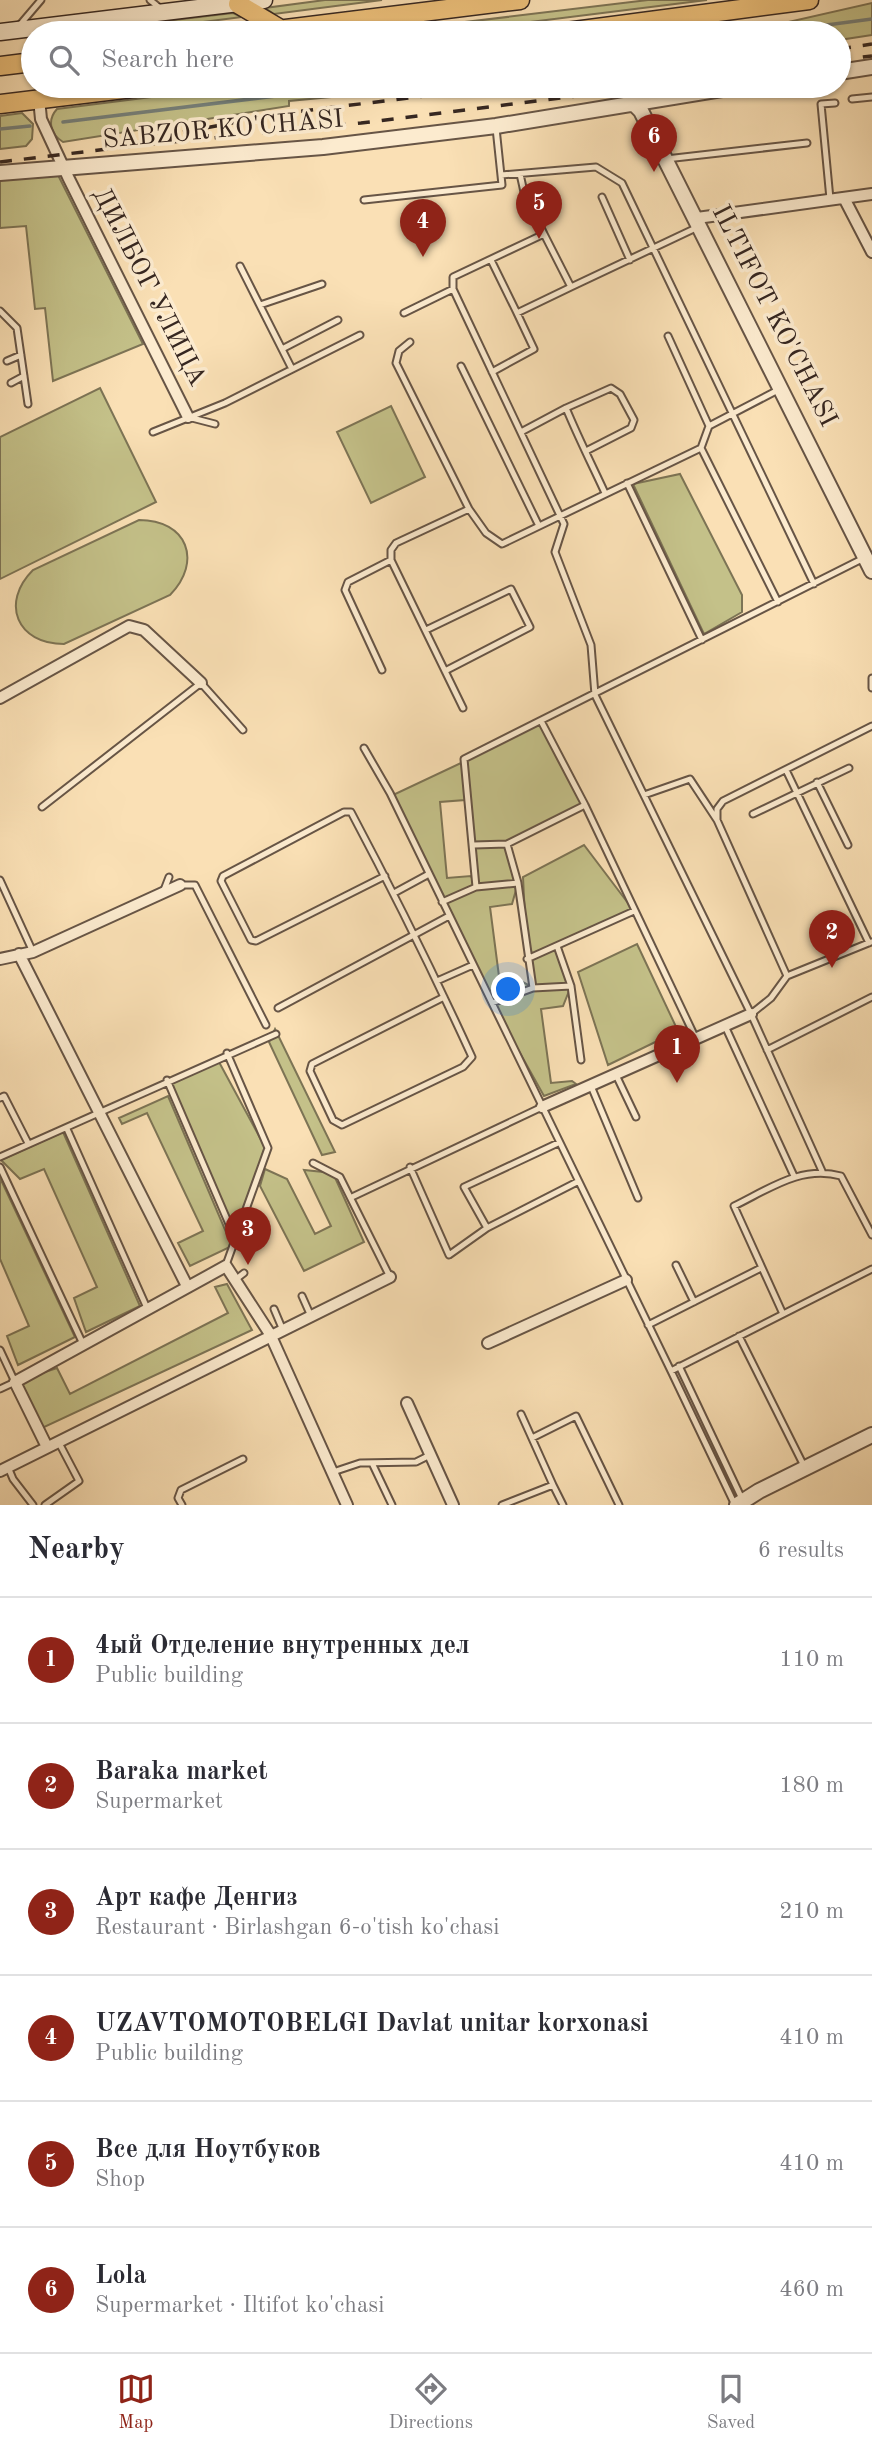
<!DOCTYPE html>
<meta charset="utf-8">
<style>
body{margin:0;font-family:"Old Standard TT",serif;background:#f7f7f7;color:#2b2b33}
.you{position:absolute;left:509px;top:990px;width:24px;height:24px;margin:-18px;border:5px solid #fff;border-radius:50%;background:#1a73e8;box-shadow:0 0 0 10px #1a73e833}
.badge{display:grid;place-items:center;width:46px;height:46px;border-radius:50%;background:#8f2418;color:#fff;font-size:23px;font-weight:700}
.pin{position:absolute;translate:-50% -58px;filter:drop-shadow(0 2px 4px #0008)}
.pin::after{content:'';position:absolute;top:37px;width:24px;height:21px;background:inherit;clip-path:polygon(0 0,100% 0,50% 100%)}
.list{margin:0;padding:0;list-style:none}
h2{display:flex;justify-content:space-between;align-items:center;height:91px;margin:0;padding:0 28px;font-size:30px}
h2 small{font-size:23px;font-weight:400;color:#7c7c81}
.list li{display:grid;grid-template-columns:46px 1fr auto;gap:21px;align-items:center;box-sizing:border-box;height:126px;padding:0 28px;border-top:2px solid #e1e1e2}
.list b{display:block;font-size:26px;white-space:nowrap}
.list p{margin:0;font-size:23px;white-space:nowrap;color:#7c7c81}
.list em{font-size:23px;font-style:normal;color:#7c7c81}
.icon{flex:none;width:38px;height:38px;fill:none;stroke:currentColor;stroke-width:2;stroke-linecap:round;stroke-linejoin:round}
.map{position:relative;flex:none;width:872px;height:1505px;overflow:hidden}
.search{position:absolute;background:#fff;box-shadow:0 2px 5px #0004;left:21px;right:21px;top:21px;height:77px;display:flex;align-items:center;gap:18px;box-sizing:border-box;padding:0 24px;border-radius:38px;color:#7c7c81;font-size:26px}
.sheet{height:847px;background:#fff}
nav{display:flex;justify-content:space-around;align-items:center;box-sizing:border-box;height:98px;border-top:2px solid #e1e1e2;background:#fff;font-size:19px;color:#7c7c81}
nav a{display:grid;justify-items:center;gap:4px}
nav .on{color:#8f2418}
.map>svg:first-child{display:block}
.green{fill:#c4c189;stroke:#7d7455;stroke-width:2}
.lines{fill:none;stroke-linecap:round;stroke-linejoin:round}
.stream{stroke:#76807a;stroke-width:3.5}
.service-casing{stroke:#675546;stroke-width:9}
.minor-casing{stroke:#675546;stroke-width:14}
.tertiary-casing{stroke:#675546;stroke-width:18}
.secondary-casing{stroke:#362721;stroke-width:19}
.trunk-casing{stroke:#362721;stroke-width:21}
.service{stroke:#fcebcf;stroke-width:5}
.minor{stroke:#fcebcf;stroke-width:10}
.tertiary{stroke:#fcebcf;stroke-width:14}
.secondary{stroke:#fcebcf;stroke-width:16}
.trunk{stroke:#edc07a;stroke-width:18}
.rail{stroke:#362721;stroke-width:3.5;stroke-dasharray:12 12;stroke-linecap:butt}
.labels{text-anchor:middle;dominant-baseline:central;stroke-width:7;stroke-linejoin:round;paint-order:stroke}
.street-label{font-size:26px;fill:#362721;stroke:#fcebcf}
</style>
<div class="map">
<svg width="872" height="1505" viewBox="0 0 872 1505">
<rect width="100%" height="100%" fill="#fae0b5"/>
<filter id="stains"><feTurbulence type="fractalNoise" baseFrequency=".00286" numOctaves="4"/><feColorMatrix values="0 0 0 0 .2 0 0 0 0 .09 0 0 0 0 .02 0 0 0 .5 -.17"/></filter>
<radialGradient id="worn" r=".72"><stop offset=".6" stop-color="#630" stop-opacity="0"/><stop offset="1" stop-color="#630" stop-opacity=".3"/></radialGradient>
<path class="green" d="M325 0H382L274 14 265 8Z
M648 0H707L441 33H396L399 30Z
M872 3V35L839 40V33H740Z
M233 13 242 17 117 33H64Z
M238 86H448L289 101V106L63 142C50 134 47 120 57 109Z
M22 113 33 124 32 139 26 146 0 149V116Z
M58 175 143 344 53 381 45 308 35 309 26 226 0 228V180Z
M100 388 156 502 0 579V437Z
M391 406 425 477 371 503 337 432Z
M680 474 742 595V612L704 634 633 484Z
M139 520C187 520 203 561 170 595L64 644C17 644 0 603 33 570Z
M541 721 585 805 507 844 518 883 512 904 490 907 500 984 521 981 532 987 527 959 523 877 584 845 634 911 557 946 571 986 563 1006 541 1009 551 1083 572 1081 576 1084 544 1096 492 1003 393 795 463 762 465 800 440 802 447 878 471 876 475 885 466 760Z
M637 944 678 1031 608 1065 578 972Z
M275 1029 335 1152 322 1155 269 1042Z
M219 1062 265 1147 235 1239 170 1082Z
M168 1096 232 1246 190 1266 178 1243 203 1231 147 1113 122 1124 119 1118Z
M63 1132 140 1306 86 1332 74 1298 97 1287 44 1169 20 1179 1 1160Z
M265 1169 287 1179 315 1234 331 1226 304 1170 333 1173 364 1242 304 1271 260 1186Z
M0 1178 75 1337 18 1365 7 1336 29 1326 0 1259Z
M227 1284 252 1330 40 1429 15 1382 57 1368 70 1394 228 1313 215 1287Z"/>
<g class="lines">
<path class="stream" d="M766 33 872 19
M63 122 357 86
M0 129 30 126"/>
<defs>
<path id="service" d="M150 0 161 9
M18 27 41 0
M852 99 872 97
M666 159 807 143
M501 175 596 167 622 183 814 584
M602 197 630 260
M830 199 821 104 835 103
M364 200 502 185 496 128
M491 260 517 313 571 287 544 234
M240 266 292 369
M571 287 698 227
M453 289V277L544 234 524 192 520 174
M260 305 322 284
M0 311 17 328 28 404
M404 313 453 289 564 524 555 552 591 645 595 695 751 1014 822 1171
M668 336 709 426
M410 342 399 351 396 363 469 509
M282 349 338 320
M7 361 21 355
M461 366 538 524
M492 372 534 349 517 313
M11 383 24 376
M188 417 215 424
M153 432 225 403 360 335
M521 432 566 408
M701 448 778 602
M586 451 631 428 634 420 620 394 611 388 566 408C578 437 592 465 605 493
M627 483 702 640
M426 630 511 589 530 627 445 671
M382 670 345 590 348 582 391 560
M872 678V688
M463 708 391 560V550L396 543 469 509 486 533 502 544 701 448 709 426 778 390
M541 721 585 805
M364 748 390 793 671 1371 872 1269
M786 770 869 943
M817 782 848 845
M644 795 690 779 717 820
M42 807 201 683 243 730
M753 814 849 768
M474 845 507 844
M385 876 256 941 251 940 221 881 223 876 344 812H351C394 893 434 974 472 1057L463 1067 342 1125 333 1120 310 1071 312 1064 444 997
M0 880 33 952
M180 885H195L266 1025
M476 887 518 883
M164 890 169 877
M394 893 429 874
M442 902 476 887 464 759 862 559
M557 946 571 986
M527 959 634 911
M787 976 717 820V809L723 801 872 726
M437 981 473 965
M533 988 571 986 581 1060
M492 1003 533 988 518 883 507 844 585 805 696 1039
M278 1008 449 916
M751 1014 771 998 787 976 871 942
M725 1026 794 1176
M767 1050 872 997
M616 1075 636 1117
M167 1080 235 1238
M591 1086 638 1198
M0 1098 4 1096 28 1143
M67 1129 147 1308
M0 1157 276 1034
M313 1163 340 1177 390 1277
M0 1167 83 1344
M410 1167 449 1255 487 1228 577 1182
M352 1197 542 1107
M487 1228 464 1187 558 1143
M226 1265 268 1148 227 1053
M676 1265 694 1302
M235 1280 244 1273
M302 1296 310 1314
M274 1309 282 1328
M783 1314 734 1206C769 1189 801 1165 841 1176L872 1235
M648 1325 761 1268
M739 1336 805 1468
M0 1350 15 1382 0 1389
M679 1366 743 1501
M671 1371 735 1505
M521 1414 553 1485
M532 1438 576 1416 619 1505
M372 1463 392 1505
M8 1467 13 1479 33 1505
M333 1472 360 1463 416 1462 428 1456
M45 1505 79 1481 58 1441
M182 1505 178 1498 181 1490 243 1459
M502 1505 553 1485 563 1505"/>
<path id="minor" d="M39 99 41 119 68 177 188 417
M844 198 872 252
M697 218 872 194
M0 698 129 626 144 630 201 683
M19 954 187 1286
M0 959 33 952 180 885
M542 1107 751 1014
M488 1343 626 1280
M407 1403 453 1505
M47 1447 15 1382 226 1266 270 1334 347 1505
M0 1471 390 1277"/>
<path id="tertiary" d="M839 72 872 67
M631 86 633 103 641 111 872 571
M0 173 323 147 496 126 740 86
M737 1505 759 1491 872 1435"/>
<path id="secondary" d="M0 32 264 0"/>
<path id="trunk" d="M238 4 282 30
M253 33 520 0
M559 33 809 0
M0 66 33 62
M0 104 149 86"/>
</defs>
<use href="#service" class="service-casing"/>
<use href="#minor" class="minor-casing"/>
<use href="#tertiary" class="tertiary-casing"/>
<use href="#secondary" class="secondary-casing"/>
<use href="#trunk" class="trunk-casing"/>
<use href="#service" class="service"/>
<use href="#minor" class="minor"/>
<use href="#tertiary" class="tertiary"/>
<use href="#secondary" class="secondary"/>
<use href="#trunk" class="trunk"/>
<path class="rail" d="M839 49 872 44
M839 60 872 56
M183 132 287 113 505 86
M0 162 141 145 361 123 656 86"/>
</g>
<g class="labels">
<g class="street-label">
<text transform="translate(223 130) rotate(-5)">SABZOR KO'CHASI</text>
<text transform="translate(149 287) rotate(63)">ДИЛБОГ УЛИЦА</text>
<text transform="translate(774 316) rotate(63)">ILTIFOT KO'CHASI</text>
</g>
</g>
<rect width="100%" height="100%" filter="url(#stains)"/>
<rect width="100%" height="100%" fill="url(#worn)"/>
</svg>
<div class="you"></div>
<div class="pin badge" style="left:677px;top:1083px">1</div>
<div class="pin badge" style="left:832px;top:968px">2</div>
<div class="pin badge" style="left:248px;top:1265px">3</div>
<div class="pin badge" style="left:423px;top:257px">4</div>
<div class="pin badge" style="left:539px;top:239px">5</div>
<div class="pin badge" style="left:654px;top:172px">6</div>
<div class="search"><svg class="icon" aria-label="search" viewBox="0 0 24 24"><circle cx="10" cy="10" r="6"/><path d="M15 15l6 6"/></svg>Search here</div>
</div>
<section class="sheet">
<h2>Nearby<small>6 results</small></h2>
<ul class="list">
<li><span class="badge">1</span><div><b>4ый Отделение внутренных дел</b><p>Public building</p></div><em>110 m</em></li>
<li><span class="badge">2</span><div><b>Baraka market</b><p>Supermarket</p></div><em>180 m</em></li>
<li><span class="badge">3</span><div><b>Арт кафе Денгиз</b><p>Restaurant · Birlashgan 6-o'tish ko'chasi</p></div><em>210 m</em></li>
<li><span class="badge">4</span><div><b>UZAVTOMOTOBELGI Davlat unitar korxonasi</b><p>Public building</p></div><em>410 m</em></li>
<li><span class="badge">5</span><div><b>Все для Ноутбуков</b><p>Shop</p></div><em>410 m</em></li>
<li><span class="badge">6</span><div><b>Lola</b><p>Supermarket · Iltifot ko'chasi</p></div><em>460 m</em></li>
</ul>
</section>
<nav>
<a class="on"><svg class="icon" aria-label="map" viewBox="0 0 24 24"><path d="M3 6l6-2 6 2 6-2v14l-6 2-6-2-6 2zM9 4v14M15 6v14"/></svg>Map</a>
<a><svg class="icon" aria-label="directions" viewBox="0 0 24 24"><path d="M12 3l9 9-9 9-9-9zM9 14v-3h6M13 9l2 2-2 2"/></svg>Directions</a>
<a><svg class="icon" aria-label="saved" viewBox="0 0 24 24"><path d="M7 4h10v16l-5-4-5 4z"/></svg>Saved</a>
</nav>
